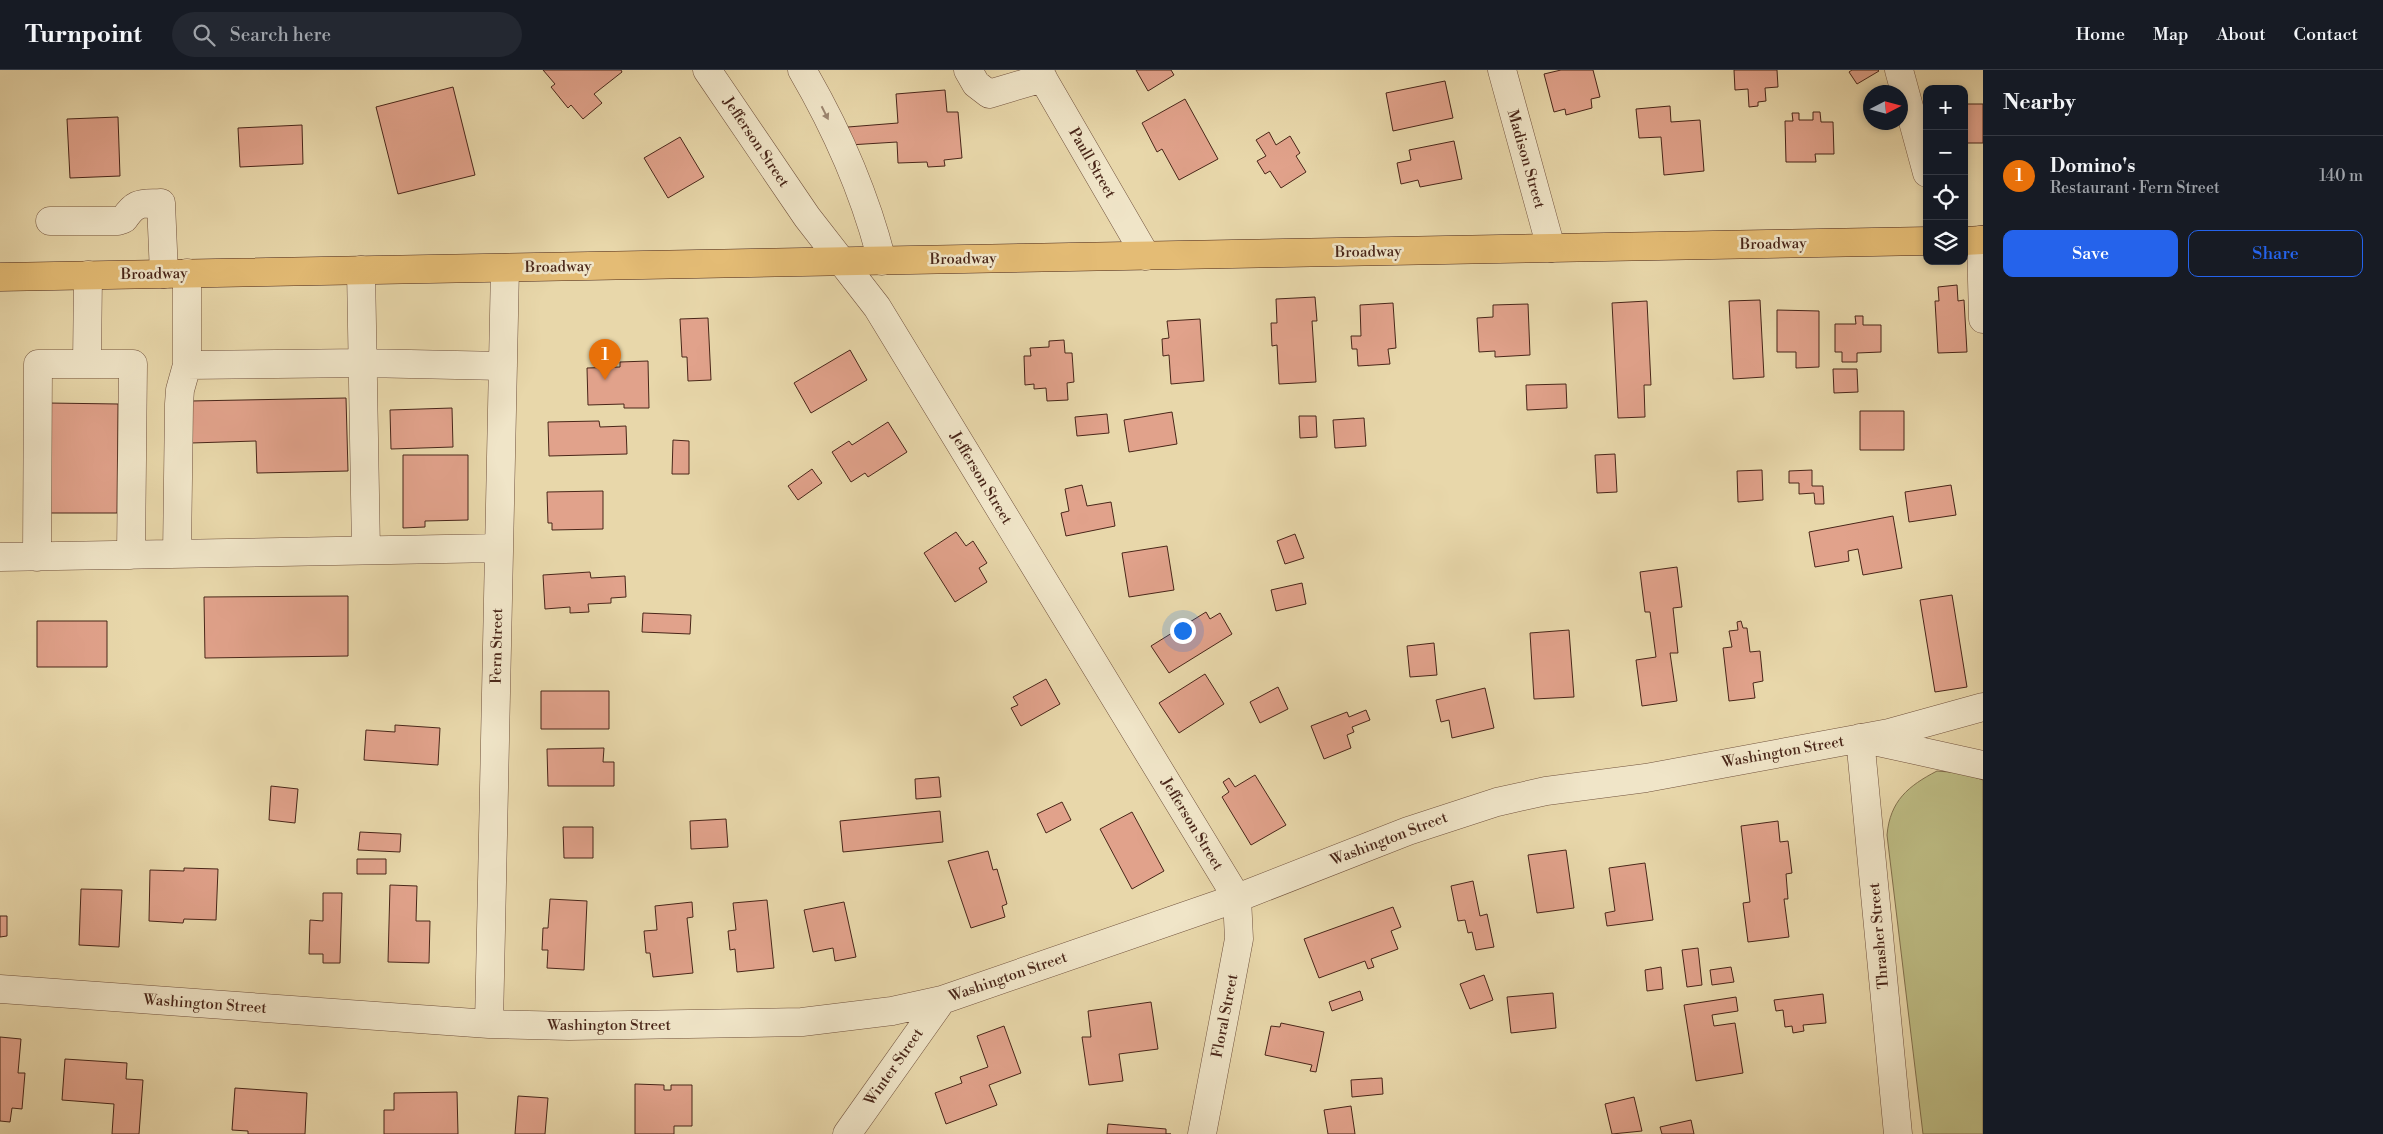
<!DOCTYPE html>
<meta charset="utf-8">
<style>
body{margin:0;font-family:"Libre Bodoni",serif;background:#242831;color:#f1f3f6}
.controls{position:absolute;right:15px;top:15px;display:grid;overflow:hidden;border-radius:10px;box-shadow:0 2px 8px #0003}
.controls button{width:45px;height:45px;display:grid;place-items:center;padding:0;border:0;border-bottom:1px solid #363941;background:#171b24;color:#f1f3f6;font:25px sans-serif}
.compass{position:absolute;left:1863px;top:15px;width:45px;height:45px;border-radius:50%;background:#171b24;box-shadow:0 2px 8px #0003;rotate:84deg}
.you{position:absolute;left:1182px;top:560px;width:18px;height:18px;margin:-12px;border:4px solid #fff;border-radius:50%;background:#1a73e8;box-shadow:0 0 0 8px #1a73e833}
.badge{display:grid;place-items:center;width:32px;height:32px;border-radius:50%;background:#2563eb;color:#fff;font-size:16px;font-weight:700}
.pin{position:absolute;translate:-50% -41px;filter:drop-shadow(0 1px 2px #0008)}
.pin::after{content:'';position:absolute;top:26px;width:18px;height:15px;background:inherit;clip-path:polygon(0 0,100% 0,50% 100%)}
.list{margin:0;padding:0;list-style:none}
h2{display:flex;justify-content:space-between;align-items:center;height:65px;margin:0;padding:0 20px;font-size:21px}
h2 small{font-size:16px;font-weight:400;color:#9ea1a6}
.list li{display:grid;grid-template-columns:32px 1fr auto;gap:15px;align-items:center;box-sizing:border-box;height:80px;padding:0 20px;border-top:1px solid #363941}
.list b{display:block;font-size:19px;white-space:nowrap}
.list p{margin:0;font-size:16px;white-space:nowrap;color:#9ea1a6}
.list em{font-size:16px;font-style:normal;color:#9ea1a6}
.actions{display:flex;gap:10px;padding:15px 20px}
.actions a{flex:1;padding:11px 0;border:1px solid #2563eb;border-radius:10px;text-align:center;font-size:18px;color:#2563eb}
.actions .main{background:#2563eb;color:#fff}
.icon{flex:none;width:28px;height:28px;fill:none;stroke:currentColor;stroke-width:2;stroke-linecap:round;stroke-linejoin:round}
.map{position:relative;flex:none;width:1983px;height:1064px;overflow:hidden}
header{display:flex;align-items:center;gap:30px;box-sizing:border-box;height:70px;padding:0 25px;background:#171b24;border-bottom:1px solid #363941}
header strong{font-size:24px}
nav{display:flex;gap:28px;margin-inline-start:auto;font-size:18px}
.search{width:350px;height:45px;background:#242831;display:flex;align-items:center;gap:12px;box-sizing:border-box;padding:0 18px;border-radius:28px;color:#9ea1a6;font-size:19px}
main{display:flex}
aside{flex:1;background:#171b24}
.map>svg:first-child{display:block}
.green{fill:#bdbc84;stroke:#83714e}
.building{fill:#e1a28b;stroke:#492619}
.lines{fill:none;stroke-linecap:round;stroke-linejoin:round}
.minor-casing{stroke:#71523d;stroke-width:29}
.major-casing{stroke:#492619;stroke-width:29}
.minor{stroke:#f0e5c8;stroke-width:28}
.major{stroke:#e4bc75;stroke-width:28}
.oneway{fill:#9c8670}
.labels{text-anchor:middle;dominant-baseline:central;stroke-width:5;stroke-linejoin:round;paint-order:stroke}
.street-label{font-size:15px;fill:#492619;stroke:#f0e5c8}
</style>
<header>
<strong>Turnpoint</strong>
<div class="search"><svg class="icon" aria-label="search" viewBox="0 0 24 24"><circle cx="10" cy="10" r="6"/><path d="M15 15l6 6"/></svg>Search here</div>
<nav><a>Home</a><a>Map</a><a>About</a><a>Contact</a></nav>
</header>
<main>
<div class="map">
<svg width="1983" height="1064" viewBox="0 0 1983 1064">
<rect width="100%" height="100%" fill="#e8d7aa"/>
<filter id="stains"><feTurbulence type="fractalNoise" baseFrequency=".004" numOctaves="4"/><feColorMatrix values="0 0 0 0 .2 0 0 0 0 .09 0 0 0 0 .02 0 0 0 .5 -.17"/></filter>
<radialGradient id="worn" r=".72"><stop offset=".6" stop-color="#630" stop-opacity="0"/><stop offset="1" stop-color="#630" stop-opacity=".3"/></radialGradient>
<path class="green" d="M1937 701 1962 703 1983 710V1064H1923L1887 765C1890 731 1908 716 1937 701Z"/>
<path class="building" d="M543 0H621L622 2 594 24 602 33 583 49 571 35 568 38 551 17 555 14Z
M1136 0H1171L1174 5 1148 21Z
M1561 0H1593L1600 27 1591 29 1592 38 1566 45 1565 39 1554 42 1544 4Z
M1734 0H1777L1778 17 1765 18 1766 31 1758 32V36L1749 37 1748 19 1735 20Z
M1852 0H1878L1879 1 1857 14 1849 2Z
M1445 11 1453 48 1393 61 1386 23Z
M453 17 475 105 398 124 376 37Z
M945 20 947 42H958L962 88 944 90 945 96 928 97 927 92 898 93 897 72 849 75 848 57 898 53 896 24Z
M1185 29 1218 89 1179 110 1162 79 1157 82 1142 53Z
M1964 34H1983V73H1964Z
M1670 36 1671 52 1700 50 1704 101 1664 105 1661 67 1639 68 1636 39Z
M1813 42H1820L1821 52H1833L1834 84H1815L1816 92H1786L1785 51H1793L1792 43H1799V50H1813Z
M118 47 120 106 70 108 67 49Z
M302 55 303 94 240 97 238 58Z
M1269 62 1276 75 1290 66 1300 83 1296 86 1306 102 1281 118 1270 101 1265 104 1257 91 1266 86 1256 70Z
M680 67 704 107 668 128 644 88Z
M1454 71 1462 109 1420 117 1418 110 1401 114 1397 93 1411 90 1409 80Z
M1957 215 1958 231 1964 230 1967 282 1938 283 1935 231H1939L1938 217Z
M1315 227 1317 251H1312L1316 312 1279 314 1277 275 1272 276 1271 253H1277L1276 229Z
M1760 230 1764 307 1733 309 1729 231Z
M1647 231 1651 315H1644L1645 347 1618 348 1612 233Z
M1393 233 1396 278 1388 279 1390 294 1358 296 1357 279H1352L1351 266H1361L1360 235Z
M1528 234 1530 285 1495 287V281L1479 282 1477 248 1493 247V235Z
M1777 240 1819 241V297L1796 298V282H1777Z
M1855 246H1863V255H1881V282L1857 283V292H1842V282H1835V254H1856Z
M708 248 711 310 688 311 687 287H682L680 249Z
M1200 249 1204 311 1171 314 1169 285 1163 286 1162 269 1169 268 1167 251Z
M1064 270 1065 283H1072L1074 312 1067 313 1068 330 1047 331 1046 318 1034 319V314L1025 315 1024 286H1031L1030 278 1049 277V271Z
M850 280 867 310 811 343 794 313Z
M648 291 649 338H624V334L588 335 587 298 620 297V292Z
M1833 299H1857L1858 322 1834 323Z
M1566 314 1567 338 1527 340 1526 315Z
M346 328 348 401 257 403 256 371 191 373V331Z
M48 333 118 334 117 443H47Z
M452 338 453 377 391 379 390 340Z
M1860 341H1904V380H1860Z
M1172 342 1177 374 1129 382 1124 350Z
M1107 344 1109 363 1077 366 1075 347Z
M1299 346H1316L1317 367 1300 368Z
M1364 348 1366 376 1335 378 1333 350Z
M599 351 600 357 626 356 627 384 549 386 548 352Z
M888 352 907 382 868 407 865 403 851 412 832 382 849 371 852 375Z
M673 370 689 371V404H672Z
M1615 384 1617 422 1597 423 1595 385Z
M403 385H468V450L425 451V457L403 458Z
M812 399 822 413 798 430 788 416Z
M1762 400 1763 430 1738 432 1737 401Z
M1812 400V416H1823L1824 434H1815L1814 423 1799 424V413H1789V401Z
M1082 415 1087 436 1111 432 1115 456 1066 466 1061 443 1069 441 1065 419Z
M1951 415 1956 445 1909 452 1905 422Z
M603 421V459L552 460V453H548L547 422Z
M1893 446 1902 498 1863 505 1858 479 1848 481 1849 491 1815 497 1809 462Z
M956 462 966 476 973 471 987 493 979 498 987 512 955 532 924 483Z
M1295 464 1304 488 1285 494 1277 471Z
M1167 476 1174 520 1129 527 1122 483Z
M1677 497 1682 537 1673 538 1678 583H1670L1677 631 1642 636 1636 590 1656 587 1650 542H1645L1640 502Z
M590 502 591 508 625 506 626 527 611 528V533L588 534 589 542 570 543V537L545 539 543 505Z
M1302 513 1306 534 1276 541 1271 520Z
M1952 525 1967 617 1935 622 1920 530Z
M348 526V586L205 588 204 527Z
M1206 542 1210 549 1220 543 1232 564 1169 603 1151 576Z
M643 543 691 545 690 564 642 562Z
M37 551H107V597H37Z
M1741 551 1743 558H1747L1750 582 1760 581 1763 611 1753 613 1755 628 1729 631 1723 578 1732 577 1729 561 1738 560 1737 552Z
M1569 560 1574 627 1534 629 1530 563Z
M1434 573 1437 605 1410 607 1407 576Z
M1205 604 1224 634 1179 663 1159 633Z
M1046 609 1060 634 1021 656 1011 638 1018 635 1013 627Z
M1278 617 1288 639 1260 653 1250 632Z
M1485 618 1494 658 1452 668 1449 650 1441 652 1436 630Z
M541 621H609V659H541Z
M1366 640 1370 650 1352 657 1354 662 1347 665 1351 678 1324 689 1311 656 1347 642 1349 647Z
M395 655 440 658 438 695 364 690 366 660 395 662Z
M604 678 603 692H614V716H548L547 679Z
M1255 705 1286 755 1251 775 1222 727 1229 722 1223 712 1229 708 1235 717Z
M939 707 941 727 916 729 915 709Z
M271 716 298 719 295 753 269 750Z
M1062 732 1071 750 1046 763 1037 744Z
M940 741 943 772 843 782 840 751Z
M1132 742 1164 801 1132 819 1100 759Z
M726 749 728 777 691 779 690 751Z
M1778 751 1780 772 1788 771 1792 803 1786 804 1788 829H1784L1789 867 1748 872 1743 833 1750 832 1741 756Z
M563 757H593V788H564Z
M360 762 401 764 400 782 358 780Z
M1566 780 1574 838 1537 843 1528 785Z
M988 781 993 800 997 799 1007 834 1002 836 1005 847 971 858 948 791Z
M357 789H386V804H357Z
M1645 793 1653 850 1607 856 1605 843 1615 841 1609 798Z
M184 798 218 799 216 850 184 849 183 853 149 851 150 800 184 801Z
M1473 811 1480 846 1487 844 1494 877 1476 880 1472 862 1468 863 1465 850 1458 851 1451 816Z
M390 815 417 816 416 851H430L429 893 388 892Z
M81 819 122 820 119 877 79 875Z
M323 823H342L340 893H323V884H309L310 850 323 851Z
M550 829 587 831 584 900 547 898 548 880H542L543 858H548Z
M767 830 774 898 737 902 735 879 730 880 728 861 736 860 733 833Z
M692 832 693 847 687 848 693 903 653 907 650 883H646L644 861 657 860 655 836Z
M844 832 856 887 835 891 833 878 813 882 804 840Z
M1393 837 1401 857 1391 861 1398 879 1371 889 1374 897 1368 899 1365 891 1319 908 1304 869Z
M0 846H7V866L0 867Z
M1698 878 1702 915 1687 917 1682 880Z
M1661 897 1663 919 1647 921 1645 900Z
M1731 897 1734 912 1712 915 1710 900Z
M1484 905 1493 930 1470 939 1460 914Z
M1360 921 1363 930 1332 941 1329 932Z
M1553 923 1556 958 1511 963 1507 927Z
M1823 924 1826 953 1803 955 1804 961 1793 963 1792 956 1785 957 1783 940 1776 941 1774 930Z
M1736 927 1738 941 1712 945 1714 956 1735 953 1743 1003 1696 1011 1684 935Z
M1151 932 1158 979 1119 984 1123 1011 1089 1015 1082 967H1091L1088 941Z
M1281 953 1324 962 1316 1002 1310 1001 1312 995 1265 985 1271 956 1280 957Z
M1004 956 1021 1003 989 1015 997 1035 946 1054 935 1023 962 1013 960 1007 988 997 977 966Z
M0 967 21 969 18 1003H25L22 1039 12 1038 10 1052 0 1051Z
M65 989 127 993 126 1009 143 1010 139 1064H112L114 1034 62 1030Z
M1382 1008 1383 1024 1352 1027 1351 1010Z
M635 1014 664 1015V1020H671V1015H692V1056H674V1064H635Z
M235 1018 307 1023 305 1064H248V1061L232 1060Z
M457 1022 458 1064H384V1040H394V1023Z
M518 1026 548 1028 545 1064H515Z
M1634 1027 1642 1061 1612 1064 1605 1034Z
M1351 1036 1355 1064H1328L1324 1040Z
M1691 1050 1694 1064H1662L1660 1057Z
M1108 1054 1166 1059V1064H1171H1107Z"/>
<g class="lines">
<defs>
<path id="minor" d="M707 0 807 147 877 237 1237 828 1239 869 1202 1064
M802 0C837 60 865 124 882 191
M968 0 976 14 989 24 1043 8
M1038 0 1146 186
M1502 0 1551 178
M1899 0 1927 103
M50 151H118L124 149C136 131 141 134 161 133L164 204
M1981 170 1983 249
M361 200 366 480
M187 203V295L363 293 503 296
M87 294H133L131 485
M177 484 179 334 180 320 187 295
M0 487 499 478
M37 487 38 294H87L88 205
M0 919 489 954 569 956 802 952 892 941 942 930 1237 828 1408 761 1497 732 1546 721 1646 708 1889 663 1983 637
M489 954 505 198
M847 1064 942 930
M1898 1064 1860 668 1983 695"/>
<path id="major" d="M1964 171 1983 170
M0 207 1927 171"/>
</defs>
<use href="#minor" class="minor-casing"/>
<use href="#major" class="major-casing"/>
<use href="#minor" class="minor"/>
<use href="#major" class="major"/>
</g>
<defs><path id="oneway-solid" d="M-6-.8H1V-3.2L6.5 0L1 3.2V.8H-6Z" transform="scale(1.25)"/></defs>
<use class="oneway" href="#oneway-solid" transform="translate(825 43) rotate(63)"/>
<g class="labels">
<g class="street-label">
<text transform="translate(756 72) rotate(56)">Jefferson Street</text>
<text transform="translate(1526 89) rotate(74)">Madison Street</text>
<text transform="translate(1092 93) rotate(60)">Paull Street</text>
<text transform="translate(1773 174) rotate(-1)">Broadway</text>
<text transform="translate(1368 182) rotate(-1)">Broadway</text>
<text transform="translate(963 189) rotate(-1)">Broadway</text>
<text transform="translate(558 197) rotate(-1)">Broadway</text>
<text transform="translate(154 204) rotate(-1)">Broadway</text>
<text transform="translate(981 408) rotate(59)">Jefferson Street</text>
<text transform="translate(497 576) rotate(-89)">Fern Street</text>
<text transform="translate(1783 682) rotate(-10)">Washington Street</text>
<text transform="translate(1192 754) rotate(59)">Jefferson Street</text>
<text transform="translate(1389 769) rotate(-21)">Washington Street</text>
<text transform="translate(1879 866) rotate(-95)">Thrasher Street</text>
<text transform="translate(1008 907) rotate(-19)">Washington Street</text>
<text transform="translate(205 934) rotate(4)">Washington Street</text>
<text transform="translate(1225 946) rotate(-79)">Floral Street</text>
<text x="609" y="955">Washington Street</text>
<text transform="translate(894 997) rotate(-55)">Winter Street</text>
</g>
</g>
<rect width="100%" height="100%" filter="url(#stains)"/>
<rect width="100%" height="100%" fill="url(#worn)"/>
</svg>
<div class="controls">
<button>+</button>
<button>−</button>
<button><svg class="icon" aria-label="locate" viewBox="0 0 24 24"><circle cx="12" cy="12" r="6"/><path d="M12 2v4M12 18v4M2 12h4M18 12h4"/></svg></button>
<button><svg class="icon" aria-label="layers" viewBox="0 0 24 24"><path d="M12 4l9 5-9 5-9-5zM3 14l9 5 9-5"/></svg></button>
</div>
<svg class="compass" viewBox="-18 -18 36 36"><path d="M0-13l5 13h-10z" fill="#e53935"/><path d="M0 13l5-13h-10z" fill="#9ea1a6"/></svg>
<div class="you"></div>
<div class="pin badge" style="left:605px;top:310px;background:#e8710a">1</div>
</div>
<aside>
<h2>Nearby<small></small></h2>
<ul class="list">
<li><span class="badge" style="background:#e8710a">1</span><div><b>Domino's</b><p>Restaurant · Fern Street</p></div><em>140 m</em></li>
</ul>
<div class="actions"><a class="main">Save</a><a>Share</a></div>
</aside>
</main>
